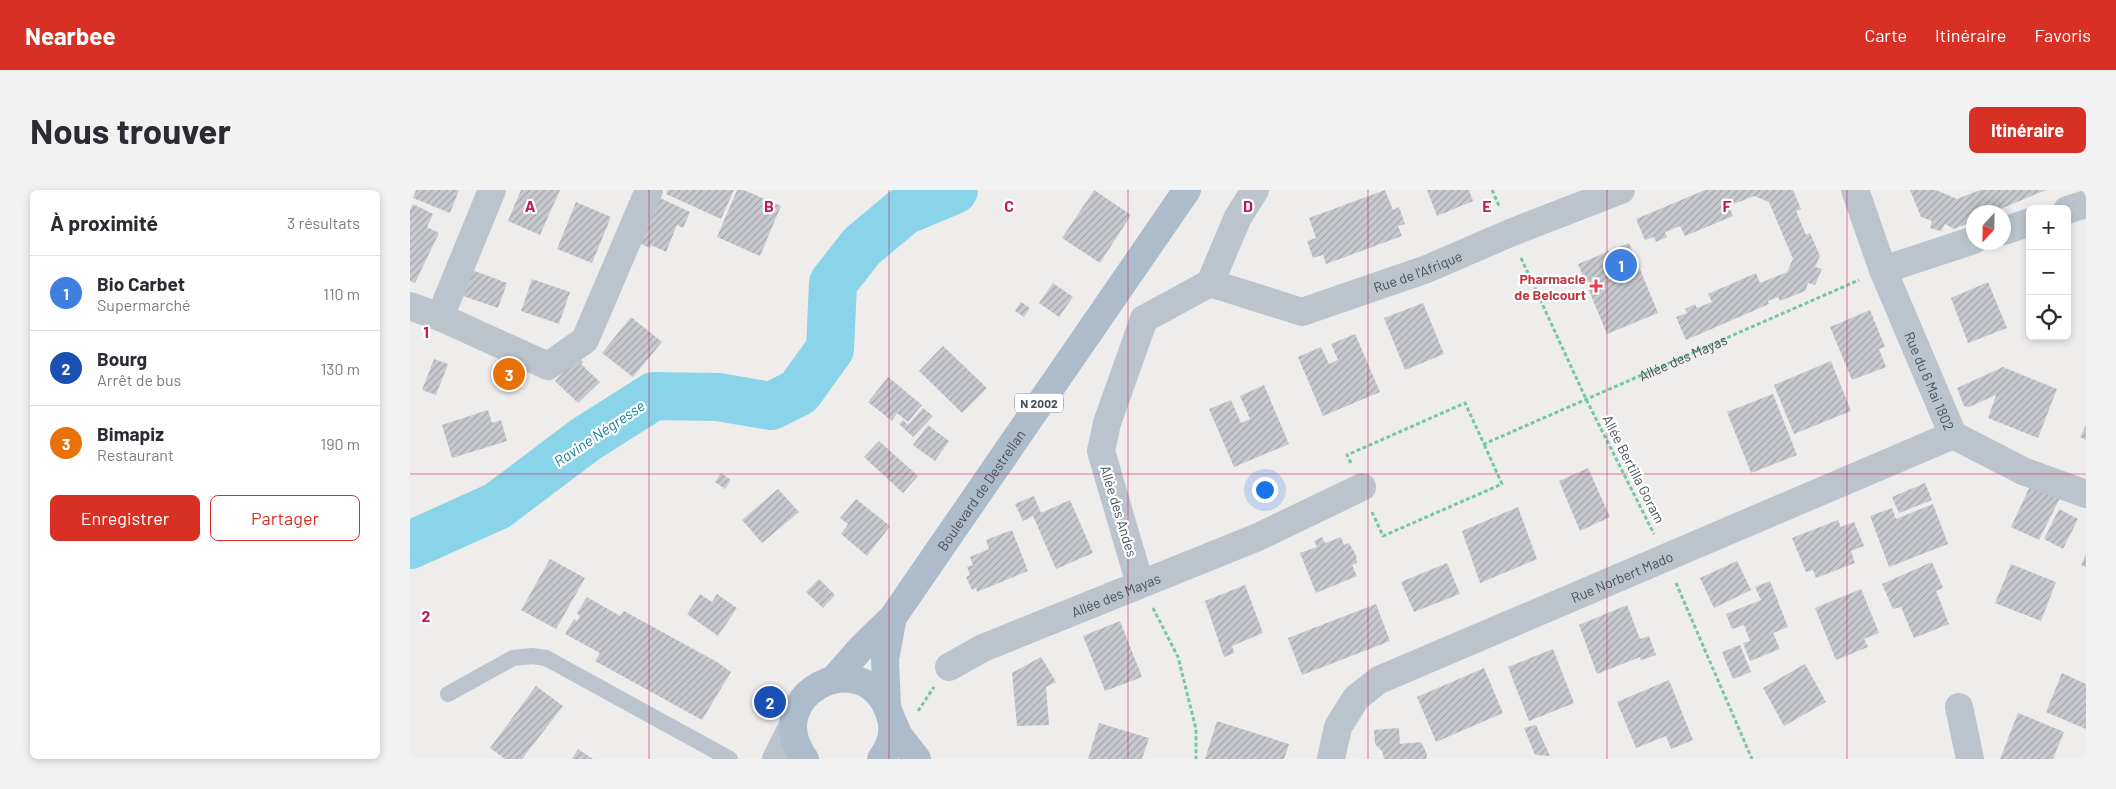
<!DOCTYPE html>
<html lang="fr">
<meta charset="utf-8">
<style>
body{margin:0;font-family:Barlow,sans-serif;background:#f2f2f3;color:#2b2b33}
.controls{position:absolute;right:15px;top:15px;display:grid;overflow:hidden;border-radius:8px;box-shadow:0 2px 8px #0003}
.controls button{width:45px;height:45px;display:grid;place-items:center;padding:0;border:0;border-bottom:1px solid #e1e1e2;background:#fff;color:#2b2b33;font:25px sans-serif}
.compass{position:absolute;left:1556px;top:15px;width:45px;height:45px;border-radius:50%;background:#fff;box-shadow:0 2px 8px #0003;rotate:202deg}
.you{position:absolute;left:854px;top:299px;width:18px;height:18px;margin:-12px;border:4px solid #fff;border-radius:50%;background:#1a73e8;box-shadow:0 0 0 8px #1a73e833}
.badge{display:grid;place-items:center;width:32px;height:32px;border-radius:50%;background:#d93025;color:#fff;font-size:16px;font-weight:700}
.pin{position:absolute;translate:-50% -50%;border:2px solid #fff;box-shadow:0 1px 5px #0006}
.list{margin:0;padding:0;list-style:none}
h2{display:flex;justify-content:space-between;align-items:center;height:65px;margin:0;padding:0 20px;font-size:21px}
h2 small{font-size:16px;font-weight:400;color:#7c7c81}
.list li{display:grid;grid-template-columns:32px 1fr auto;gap:15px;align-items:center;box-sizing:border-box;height:75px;padding:0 20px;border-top:1px solid #e1e1e2}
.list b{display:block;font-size:19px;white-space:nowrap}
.list p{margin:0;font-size:16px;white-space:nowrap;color:#7c7c81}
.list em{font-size:16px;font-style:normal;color:#7c7c81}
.actions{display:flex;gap:10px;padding:15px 20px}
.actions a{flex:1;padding:11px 0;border:1px solid #d93025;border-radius:8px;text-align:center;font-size:18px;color:#d93025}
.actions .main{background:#d93025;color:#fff}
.icon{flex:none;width:28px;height:28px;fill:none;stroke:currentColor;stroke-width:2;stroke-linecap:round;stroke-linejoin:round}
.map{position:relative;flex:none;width:1676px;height:569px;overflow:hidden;border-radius:8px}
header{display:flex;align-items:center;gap:30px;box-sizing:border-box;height:70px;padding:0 25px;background:#d93025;color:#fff}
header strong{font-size:24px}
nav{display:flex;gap:28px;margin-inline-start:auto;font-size:18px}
.intro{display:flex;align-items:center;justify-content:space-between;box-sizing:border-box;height:120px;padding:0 30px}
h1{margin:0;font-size:35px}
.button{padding:12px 22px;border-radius:8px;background:#d93025;color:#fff;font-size:18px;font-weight:700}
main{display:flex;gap:30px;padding:0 30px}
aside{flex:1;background:#fff;border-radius:8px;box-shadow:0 2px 8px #0003}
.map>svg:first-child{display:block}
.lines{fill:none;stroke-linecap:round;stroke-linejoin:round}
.river{stroke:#89d4e8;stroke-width:48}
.building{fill:url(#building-hatch)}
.path{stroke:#75c9a0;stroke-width:3;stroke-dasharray:4 2.5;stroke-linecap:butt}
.service{stroke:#bbc4cc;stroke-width:16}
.minor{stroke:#bbc4cc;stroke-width:28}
.tertiary{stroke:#bbc4cc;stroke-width:28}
.primary{stroke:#adbccb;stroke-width:28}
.grid{fill:none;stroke:#c2185b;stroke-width:1;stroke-opacity:0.55}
.health-dot{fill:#e0444e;stroke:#fff;stroke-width:2}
.labels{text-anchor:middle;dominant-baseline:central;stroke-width:4.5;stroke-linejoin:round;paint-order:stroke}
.shield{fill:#fff;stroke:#7e848b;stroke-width:1}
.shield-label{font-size:12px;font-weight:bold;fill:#465059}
.street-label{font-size:14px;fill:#465059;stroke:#fff}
.health-label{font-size:14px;font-weight:bold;fill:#be3a42;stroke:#fff;text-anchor:end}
.water-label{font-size:15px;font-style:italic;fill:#117c9a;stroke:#fff}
.grid-label{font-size:16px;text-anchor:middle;font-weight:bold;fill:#c2185b;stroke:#fff;stroke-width:4.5;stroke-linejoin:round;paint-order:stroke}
</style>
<header>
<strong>Nearbee</strong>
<nav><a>Carte</a><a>Itinéraire</a><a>Favoris</a></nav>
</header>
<div class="intro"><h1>Nous trouver</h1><a class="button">Itinéraire</a></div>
<main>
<aside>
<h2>À proximité<small>3 résultats</small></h2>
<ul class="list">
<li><span class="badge" style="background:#3f7fe0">1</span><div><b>Bio Carbet</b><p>Supermarché</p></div><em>110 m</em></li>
<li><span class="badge" style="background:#1a4fb4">2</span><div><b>Bourg</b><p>Arrêt de bus</p></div><em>130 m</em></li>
<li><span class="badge" style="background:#e8710a">3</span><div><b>Bimapiz</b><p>Restaurant</p></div><em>190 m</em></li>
</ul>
<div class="actions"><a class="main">Enregistrer</a><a>Partager</a></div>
</aside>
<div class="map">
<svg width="1676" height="569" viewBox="0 0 1676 569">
<defs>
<pattern id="building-hatch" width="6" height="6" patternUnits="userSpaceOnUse" patternTransform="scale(1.25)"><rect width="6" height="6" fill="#c7c9cf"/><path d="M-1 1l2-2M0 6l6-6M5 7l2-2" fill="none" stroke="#a3a6ab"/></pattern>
</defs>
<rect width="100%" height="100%" fill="#efecec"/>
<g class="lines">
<path class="river" d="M0 355 87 316 176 249 244 206 308 207 361 216 389 202 420 159 423 93 452 56 494 21 544 0"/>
</g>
<path class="building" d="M6 0H49L40 23 3 8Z
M111 0H150L130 45 98 31Z
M258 0H324L311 29 256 4Z
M327 0H334L371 16 350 66 307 47Z
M684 0 721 25 690 73 652 48Z
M975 0 983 20 989 17 995 34 988 36 992 46 916 74 913 65 903 68 897 51 906 48 899 28Z
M1017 0H1059L1063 11 1027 26Z
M1295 0H1383L1391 19 1386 21 1396 45 1400 43 1410 66 1405 77 1412 79 1405 95 1398 93 1395 101 1370 111 1368 107 1358 111 1359 114 1276 150 1266 127 1277 123 1275 119 1285 114 1287 118 1302 112 1298 104 1346 83 1350 93 1377 82 1383 69 1359 12 1344 6 1319 16 1323 26 1275 46 1270 36 1255 42 1257 47 1246 52 1244 47 1235 50 1226 29Z
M1500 0H1526L1547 9 1570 0H1636L1583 22H1564V31L1544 39 1535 34 1531 41 1520 38 1522 31 1511 27Z
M250 8 280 22 273 38 267 35 256 62 241 55 240 58 231 54Z
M166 12 201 27 182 73 147 59Z
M3 14 23 24 17 37 29 43 5 93 0 91V20Z
M1219 53 1248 123 1197 144 1168 74Z
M62 80 97 93 88 118 53 106Z
M122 89 160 102 149 134 111 121Z
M1578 92 1597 138 1558 153 1541 108Z
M643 93 663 107 649 127 629 113Z
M611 112 620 118 614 127 605 121Z
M1013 113 1034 164 995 180 974 128Z
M1460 120 1475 157 1469 159 1476 177 1442 190 1420 137Z
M221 127 252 152 223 187 192 163Z
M945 144 970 202 913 226 888 167 911 157 919 174 928 170 921 154Z
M533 156 577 198 552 223 509 181Z
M168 167 173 172 171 174 190 192 168 213 145 191Z
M24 169 38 174 26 205 12 200Z
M1421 171 1441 221 1384 244 1364 195Z
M1593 177 1647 199 1628 248 1578 228 1586 205 1559 217 1554 216 1547 198Z
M478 187 512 215 498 232 487 223 482 231 458 212Z
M854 195 879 254 824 277 799 219 821 210 831 233 840 229 830 206Z
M1363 204 1387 265 1341 283 1317 222Z
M513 218 523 226 503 247 489 234 493 230 498 235Z
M78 220 82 233 91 230 97 251 42 268 32 235Z
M518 235 539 251 525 271 503 255Z
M1676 235V250L1670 247Z
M469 251 508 286 493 303 454 267Z
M1178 278 1200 327 1170 341 1149 291Z
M311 283 321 290 315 299 305 292Z
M1515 293 1522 310 1489 323 1482 307Z
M1621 294 1650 308 1629 350 1601 337Z
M368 299 389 322 352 353 332 330Z
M624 306 631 323 660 310 683 363 646 379 623 326 613 331 605 314Z
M446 309 480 336 457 366 431 344 438 334 430 328Z
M1523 314 1538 354 1479 377 1460 326 1482 318 1486 329Z
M1108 317 1127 369 1070 393 1052 341Z
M1649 319 1668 329 1653 359 1634 349Z
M1428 330 1431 337 1444 332 1454 356 1441 361 1445 373 1406 388 1403 380 1396 382 1382 348Z
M602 340 618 381 567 402 566 398 562 400 556 387 560 385 557 377 563 375 560 367 579 359 576 350Z
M912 347 915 353 931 347 934 355 939 353 946 365 947 373 942 375 947 386 906 403 890 363 907 357 904 351Z
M1676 364V377L1671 375Z
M140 369 175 388 146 439 111 420Z
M1327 371 1341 400 1304 418 1290 388Z
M1522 372 1533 398 1526 401 1539 434 1504 448 1491 417 1483 419 1472 394Z
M1037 373 1050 404 1004 422 991 392Z
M1601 374 1646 392 1631 431 1585 413Z
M409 389 425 405 413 418 396 402Z
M1360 391 1378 437 1363 443 1370 459 1340 471 1333 453 1340 451 1334 435 1322 439 1316 424 1351 410 1345 397Z
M835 395 853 443 822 456 824 463 814 467 795 411Z
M1451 399 1469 443 1454 449 1458 457 1426 470 1405 418Z
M290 404 302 412 307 404 327 418 308 446 277 424Z
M177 407 210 426 214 421 307 472 321 482 292 530 185 471 190 463 155 444 164 429 167 431 170 426 167 423Z
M966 414 980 451 892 485 878 448Z
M1217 415 1230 449 1239 446 1246 465 1231 470 1230 467 1187 484 1169 435Z
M710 431 732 487 695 501 673 446Z
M1330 455 1341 482 1323 489 1312 462Z
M1143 459 1164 513 1119 531 1098 477Z
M631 467 646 492 636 497 639 535 607 536 602 483Z
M1395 474 1416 512 1374 536 1353 498Z
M1074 478 1093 523 1026 552 1007 507Z
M1652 483 1676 494V539L1636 522Z
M1259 490 1283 550 1261 559 1256 546 1226 558 1207 512Z
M126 496 153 516 112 569H95L80 558Z
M358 501 368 509 355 525 344 517Z
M1608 523 1654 542 1643 569H1590Z
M807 531 879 554 874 569H795Z
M689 533 739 548 732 569H678Z
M1126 535 1140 566 1125 565 1114 538Z
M989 538 990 554 1011 552 1017 564 1016 569H974L972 561 965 554 964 540Z
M168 559 183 569H162Z"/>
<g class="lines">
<g class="path">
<path d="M1082 0 1090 18"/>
<path d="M1111 68 1176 209 1244 344"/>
<path id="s1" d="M941 273 937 265 1055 213 1074 254 1449 90"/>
<path d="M962 322 973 346 1092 294 1074 254"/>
<path d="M1266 393 1342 569"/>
<path d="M743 418 768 467 786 539V569"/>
<path d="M508 521 524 497"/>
</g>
<path class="service" d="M38 504 103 468 122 466 136 468 320 569"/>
<g class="minor">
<path id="s2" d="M1445 0 1473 80 1543 245 1613 281 1676 304"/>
<path d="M1657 20 1676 14"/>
<path d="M1594 41 1620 32"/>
<path d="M1473 80 1564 50"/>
<path id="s3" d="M800 93 892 122 1017 79 1100 43 1211 0"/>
<path d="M0 116 30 127 138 176 175 150 239 0"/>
<path d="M30 127 82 0"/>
<path d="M734 129 800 93 828 27 845 0"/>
<path d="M730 394 691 261 697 233 734 129"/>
<path id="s4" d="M539 477 573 458 848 347 952 297"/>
<path d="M1549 517 1560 569"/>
<path id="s5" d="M921 569 928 537 946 508 969 490 1543 245"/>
</g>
<path class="tertiary" d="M366 569 383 535"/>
<g class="primary">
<path id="s6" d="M424 489 452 457 483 427 777 0"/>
<path d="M477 516 475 469 483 427"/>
<path d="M481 528 489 546 507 569"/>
<path d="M395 569C348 506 453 451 479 522 486 539 481 556 471 569"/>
</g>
</g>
<path class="grid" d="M239 0V569M479 0V569M718 0V569M958 0V569M1197 0V569M1437 0V569M0 284H1676"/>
<path class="health-dot" d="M1183.5 88.5h5v5h5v5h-5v5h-5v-5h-5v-5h5z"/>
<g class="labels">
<rect class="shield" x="605" y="203.5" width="48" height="19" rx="4"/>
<g class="shield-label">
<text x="629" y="213">N 2002</text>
</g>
<g class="street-label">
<text stroke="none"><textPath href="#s3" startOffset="219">Rue de l'Afrique</textPath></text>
<text stroke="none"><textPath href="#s1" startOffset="400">Allée des Mayas</textPath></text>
<text stroke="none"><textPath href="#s2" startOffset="205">Rue du 6 Mai 1802</textPath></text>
<text transform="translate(1224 279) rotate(63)">Allée Bertilla Goram</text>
<text stroke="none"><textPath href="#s6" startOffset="240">Boulevard de Destrellan</textPath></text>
<text transform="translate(709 321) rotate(73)">Allée des Andes</text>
<text stroke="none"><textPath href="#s5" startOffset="360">Rue Norbert Mado</textPath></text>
<text stroke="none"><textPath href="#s4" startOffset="182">Allée des Mayas</textPath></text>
</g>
<g class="health-label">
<text x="1176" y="88">Pharmacie<tspan x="1176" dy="16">de Belcourt</tspan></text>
</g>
<g class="water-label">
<text transform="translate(189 243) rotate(-34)">Ravine Négresse</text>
</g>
</g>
<g class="grid-label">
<text x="120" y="22">A</text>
<text x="359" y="22">B</text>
<text x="599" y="22">C</text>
<text x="838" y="22">D</text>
<text x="1077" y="22">E</text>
<text x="1317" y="22">F</text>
<text x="16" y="148">1</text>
<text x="16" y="432">2</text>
</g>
</svg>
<div class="controls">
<button>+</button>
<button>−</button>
<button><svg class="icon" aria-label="locate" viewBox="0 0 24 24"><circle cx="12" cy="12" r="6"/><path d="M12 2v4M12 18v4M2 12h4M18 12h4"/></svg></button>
</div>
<svg class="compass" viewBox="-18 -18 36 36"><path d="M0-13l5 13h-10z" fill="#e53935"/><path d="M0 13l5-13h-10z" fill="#7c7c81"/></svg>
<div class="you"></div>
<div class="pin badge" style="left:1211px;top:75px;background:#3f7fe0">1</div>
<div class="pin badge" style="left:360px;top:512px;background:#1a4fb4">2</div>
<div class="pin badge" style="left:99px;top:184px;background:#e8710a">3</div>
</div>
</main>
